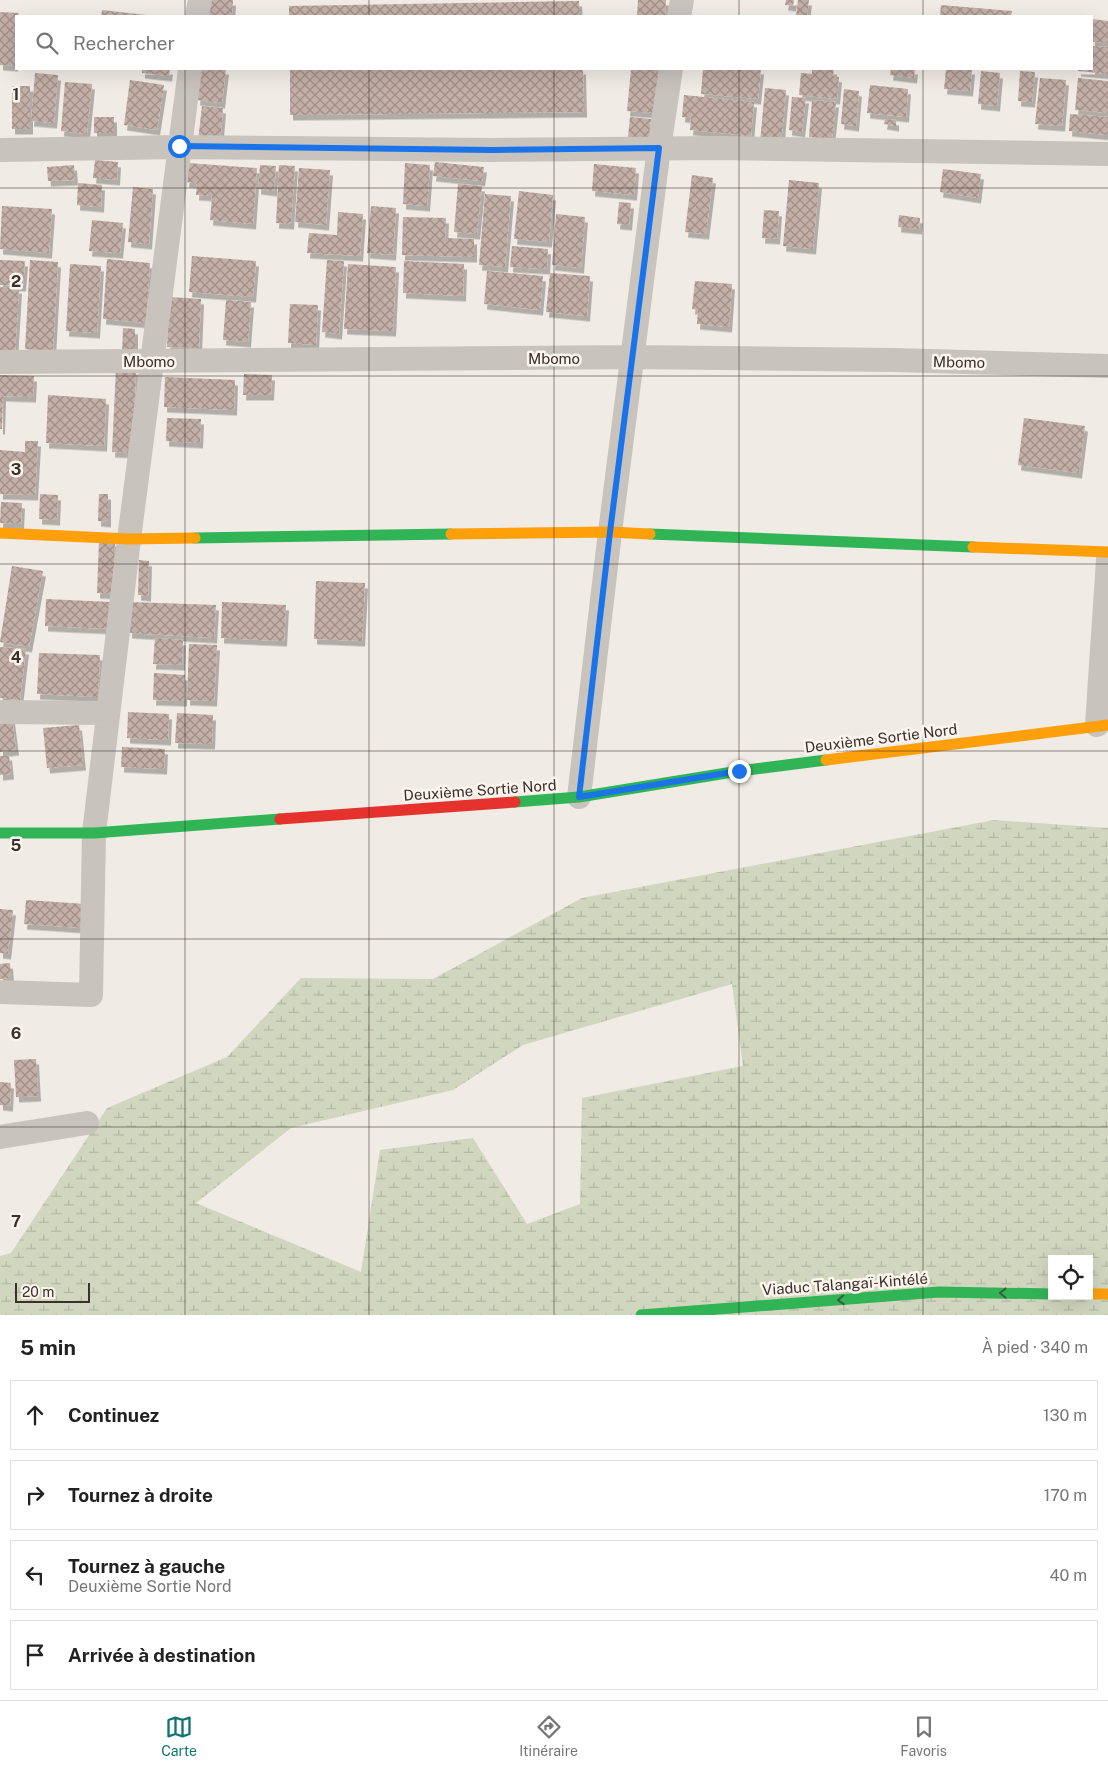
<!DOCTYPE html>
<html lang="fr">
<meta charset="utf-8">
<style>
body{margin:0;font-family:"Public Sans",sans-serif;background:#f6f6f6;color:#222}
.controls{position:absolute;right:15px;bottom:15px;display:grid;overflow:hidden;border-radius:0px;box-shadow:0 5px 20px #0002}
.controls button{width:45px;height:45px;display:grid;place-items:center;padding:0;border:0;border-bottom:1px solid #e0e0e0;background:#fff;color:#222;font:25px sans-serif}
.scale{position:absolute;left:15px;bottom:12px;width:75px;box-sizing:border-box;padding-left:5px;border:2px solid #3b302b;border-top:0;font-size:14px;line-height:18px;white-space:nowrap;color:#3b302b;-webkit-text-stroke:4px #fbf5ee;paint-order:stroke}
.stop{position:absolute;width:15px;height:15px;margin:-11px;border:4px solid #1a73e8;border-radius:50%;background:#fff}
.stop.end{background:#1a73e8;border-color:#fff;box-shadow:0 1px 5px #0008}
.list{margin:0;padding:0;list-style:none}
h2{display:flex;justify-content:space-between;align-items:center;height:65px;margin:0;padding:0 20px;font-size:21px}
h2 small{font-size:16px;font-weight:400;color:#767676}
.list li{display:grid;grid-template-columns:32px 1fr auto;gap:15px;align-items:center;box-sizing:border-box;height:70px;margin:0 10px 10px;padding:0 10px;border:1px solid #e0e0e0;border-radius:0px}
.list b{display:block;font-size:19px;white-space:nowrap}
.list p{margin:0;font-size:16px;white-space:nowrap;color:#767676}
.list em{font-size:16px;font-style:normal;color:#767676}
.icon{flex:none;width:28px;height:28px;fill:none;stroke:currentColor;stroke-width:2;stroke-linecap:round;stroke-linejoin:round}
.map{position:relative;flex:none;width:1108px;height:1315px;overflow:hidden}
.search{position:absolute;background:#fff;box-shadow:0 5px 20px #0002;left:15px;right:15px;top:15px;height:55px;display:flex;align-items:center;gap:12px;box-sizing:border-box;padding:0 18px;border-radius:0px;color:#767676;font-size:19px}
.sheet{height:385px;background:#fff}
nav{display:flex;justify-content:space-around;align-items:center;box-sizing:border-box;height:70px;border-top:1px solid #e0e0e0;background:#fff;font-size:14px;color:#767676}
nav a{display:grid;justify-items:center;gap:2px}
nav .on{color:#0f766e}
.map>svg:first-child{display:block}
.wetland{fill:url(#wetland-marsh);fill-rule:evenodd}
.building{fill:url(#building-cross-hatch);filter:url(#shadow)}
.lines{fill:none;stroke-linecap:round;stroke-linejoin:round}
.street{stroke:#c9c3be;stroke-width:24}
.fast{stroke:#30b455;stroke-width:11}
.slow{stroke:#ff9f0a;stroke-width:11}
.jam{stroke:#e5322d;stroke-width:11}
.oneway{stroke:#375e3a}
.route{stroke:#1a73e8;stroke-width:6}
.grid{fill:none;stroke:#3b302b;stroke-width:1;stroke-opacity:0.55}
.labels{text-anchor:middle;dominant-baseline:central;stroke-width:5;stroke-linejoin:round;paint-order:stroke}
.street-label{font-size:15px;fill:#3b302b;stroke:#fbf5ee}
.grid-label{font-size:16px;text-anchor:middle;font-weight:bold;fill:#3b302b;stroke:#fbf5ee;stroke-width:5;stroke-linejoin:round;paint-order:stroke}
</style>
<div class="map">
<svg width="1108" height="1315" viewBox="0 0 1108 1315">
<defs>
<pattern id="wetland-marsh" width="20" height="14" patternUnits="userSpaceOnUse" patternTransform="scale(1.25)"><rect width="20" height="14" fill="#d1d6bf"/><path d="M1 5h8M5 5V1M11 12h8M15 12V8" fill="none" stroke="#b4b8a4"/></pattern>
<pattern id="building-cross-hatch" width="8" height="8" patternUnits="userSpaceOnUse" patternTransform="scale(1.25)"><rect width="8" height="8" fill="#c3afa7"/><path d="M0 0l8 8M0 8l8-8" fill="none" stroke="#a08f88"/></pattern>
<filter id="shadow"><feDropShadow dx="3" dy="5.5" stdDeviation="0" flood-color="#0004"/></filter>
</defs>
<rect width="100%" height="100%" fill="#f0ebe5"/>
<path class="wetland" d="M994 820 1108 828V1315H0V1256L11 1253 107 1108 227 1057 301 978 433 979 582 898ZM732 984 743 1066 582 1098 580 1204 527 1224 473 1138 380 1150 361 1272 196 1203 291 1128 453 1090 523 1045ZM1052 1259H1089V1296H1052Z"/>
<path class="building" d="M208 0H233L232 16H206Z
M638 0H666L665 16H637Z
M786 0H794L793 6 785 5Z
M798 0H809L807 16H796Z
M579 1 580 16H289V6Z
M941 5 1012 11 1011 16H940Z
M102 10 146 15V16H101Z
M0 12 19 13 18 16H16L15 66 0 65Z
M1092 19 1108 21V43L1092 42Z
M1092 46 1108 47V74L1078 71V69H1092Z
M142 69H170L169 76 142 73Z
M200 69H226L222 103 197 100Z
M290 69H583L584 112 290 115Z
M631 69H659L655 113 627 111Z
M703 69H761L758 99 701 94Z
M812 69H834L833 76 839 77 837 99 799 95 801 73 812 74Z
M891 69H915L914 78 890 75Z
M946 69H972L970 91 944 89Z
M981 71 1000 73 997 106 978 104Z
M1020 71 1035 72 1032 102 1018 101Z
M35 73 58 75 54 123 31 121Z
M1040 78 1066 80 1062 126 1035 124Z
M1078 78 1108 81V113L1075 110Z
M130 80 164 85 157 130 124 125Z
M65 82 92 84 87 134 61 131Z
M870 85 908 89 906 117 867 113Z
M12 86H30V129H12Z
M765 88 786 90 781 145 760 143Z
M844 89 859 91 856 126 841 124Z
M684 95 754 102 751 136 690 130 691 118 682 117Z
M792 97 806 98 802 132 789 130Z
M812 100 836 102 832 139 809 137Z
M202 106 223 108 220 144 198 141Z
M1070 114 1108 117V135L1069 131Z
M94 117H114V133H94Z
M630 117 651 119 649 139 628 137Z
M885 119 896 120V126L884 124Z
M95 160 118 162 117 180 93 178Z
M435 162 484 167 482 181 433 176Z
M188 163 257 168 253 224 210 220 212 196 196 195 197 183 186 182Z
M405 163 430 165 427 206 403 204Z
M594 164 636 168 634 195 592 191Z
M74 165 75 180 48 181 47 167Z
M260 165 276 166 274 191 258 189Z
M279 165 295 166 291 224 276 223Z
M299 168 330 170 326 225 295 222Z
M943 169 981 174 978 198 940 192Z
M692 175 713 178 706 234 685 232Z
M789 180 819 183 813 249 783 246Z
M78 183 102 185 101 207 77 205Z
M458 184 482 186 477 234 454 232Z
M133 187 153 189 149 244 128 242Z
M519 191 553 195 549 242 514 239Z
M485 194 511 196 505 267 479 265Z
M619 202 631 203 629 225 617 224Z
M2 206 52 209 49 253 0 249Z
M371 206 396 208 393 255 367 253Z
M764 210 779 211 777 239 762 238Z
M338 212 363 214 360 256 307 253 309 233 337 235Z
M556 214 585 217 581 268 552 265Z
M899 215 920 218 919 229 898 227Z
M403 217 446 218 445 238 474 239V257L402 255Z
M92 220 123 223 120 253 89 251Z
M512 246 548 249 547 269 510 267Z
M192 256 256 261 253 297 189 292Z
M107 259 150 263 146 323 103 319Z
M0 260 25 261 23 286 0 285Z
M30 260 58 262 53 351 25 349Z
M327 260 344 261 339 334 322 332Z
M404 261 464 264 463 296 403 293Z
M70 264 101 266 97 333 66 331Z
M348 264 396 267 393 331 344 329Z
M487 271 543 276 540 310 484 304Z
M550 273 590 276 587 316 546 312Z
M695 281 732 284 729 327 697 324 698 310 692 309Z
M0 287 19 288 15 354 0 353Z
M169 297 201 299 199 348 167 347Z
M226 300 251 302 248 342 223 340Z
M290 304 318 305 316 345 288 343Z
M123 328 135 329V353H122Z
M116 368 136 369 133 453 112 452Z
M244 374 272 375 271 395H243Z
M0 375 34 376 33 397 3 396 2 429H0Z
M165 377 235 380 234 410 164 407Z
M48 395 106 399 104 446 46 443Z
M167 418 201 419 200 443 166 441Z
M1024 418 1085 426 1079 473 1018 465Z
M25 441H38L35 495 0 494V450L25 452Z
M40 494 58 495 57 520 39 519Z
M99 494H108V522L98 521Z
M1 502 22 503 21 524 0 523Z
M99 541H115L113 594 97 593Z
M139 560 149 561 148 596 138 595Z
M12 566 43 571 29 647 0 642Z
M316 581 365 583 362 641 314 639Z
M46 599 111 602 110 629 45 626Z
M130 602 216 605 214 638 129 633Z
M222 602 286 605 284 641 221 638Z
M155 638 183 640 182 665 153 664Z
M189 644 217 645 214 701 187 700Z
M0 647 26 649 20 700 0 698Z
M39 653 100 655 98 697 37 694Z
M154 673 185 675 184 701 153 700Z
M128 712 169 714 168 740 127 738Z
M177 713 213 715 212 744 175 743Z
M12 718 16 750 0 752V719Z
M79 725 83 765 47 768 43 728Z
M122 747 165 749 164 769 121 767Z
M9 755 11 774 0 775V756Z
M26 900 85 904 83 928 24 924Z
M0 909 13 910 8 954 0 953Z
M10 963 11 978 0 979V964Z
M36 1059 38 1096 16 1097 14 1060Z
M0 1082 11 1083 10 1106 0 1105Z"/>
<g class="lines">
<path class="street" d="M197 16 200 0
M679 16 682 0
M0 150 179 147 492 150 721 148 1108 154
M0 362 633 357 894 360 1108 366
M0 712 107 713
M1097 725 1108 560
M579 797 610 532 659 148 671 69
M0 992 91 995 94 833 129 539 190 69
M0 1137 87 1123"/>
<path class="fast" d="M650 534 973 547
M195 538 451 534
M515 802 579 797 739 771 826 760
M0 833H94L280 819
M641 1315 939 1292 1052 1294"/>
<path class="slow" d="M0 533 129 539 195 538
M451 534 610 532 650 534
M973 547 1108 552
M826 760 1108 725
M1089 1294H1108"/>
<path class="jam" d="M280 819 515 802"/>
</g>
<defs><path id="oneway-chevron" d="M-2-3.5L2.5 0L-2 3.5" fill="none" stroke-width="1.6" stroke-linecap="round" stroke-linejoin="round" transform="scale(1.25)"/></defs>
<g class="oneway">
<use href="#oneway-chevron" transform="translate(1003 1293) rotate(-179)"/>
<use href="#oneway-chevron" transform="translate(841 1300) rotate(176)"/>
</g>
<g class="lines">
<path class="route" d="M179 146 492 150 659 148 610 532 579 797 739 771"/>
</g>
<path class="grid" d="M185 0V16M369 0V16M554 0V16M739 0V16M923 0V16M185 69V1315M369 69V1315M554 69V1315M739 69V1315M923 69V1315M0 188H1108M0 376H1108M0 564H1108M0 751H1108M0 939H1108M0 1127H1108"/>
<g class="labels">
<g class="street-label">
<text x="554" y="358">Mbomo</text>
<text x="149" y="361">Mbomo</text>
<text transform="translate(959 362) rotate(1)">Mbomo</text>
<text transform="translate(881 738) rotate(-7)">Deuxième Sortie Nord</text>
<text transform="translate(480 790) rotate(-4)">Deuxième Sortie Nord</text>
<text transform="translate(845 1284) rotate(-4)">Viaduc Talangaï-Kintélé</text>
</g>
</g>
<g class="grid-label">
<text x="16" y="100">1</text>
<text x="16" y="287">2</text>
<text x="16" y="475">3</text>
<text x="16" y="663">4</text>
<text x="16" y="851">5</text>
<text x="16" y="1039">6</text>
<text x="16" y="1227">7</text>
</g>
</svg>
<div class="controls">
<button><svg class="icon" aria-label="locate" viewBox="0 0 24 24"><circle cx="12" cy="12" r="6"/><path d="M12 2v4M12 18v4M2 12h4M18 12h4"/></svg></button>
</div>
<div class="scale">20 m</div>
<div class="stop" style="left:179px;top:146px"></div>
<div class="stop end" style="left:739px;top:771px"></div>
<div class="search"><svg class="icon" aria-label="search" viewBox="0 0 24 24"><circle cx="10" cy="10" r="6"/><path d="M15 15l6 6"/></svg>Rechercher</div>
</div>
<section class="sheet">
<h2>5 min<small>À pied · 340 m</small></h2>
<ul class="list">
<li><svg class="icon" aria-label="ahead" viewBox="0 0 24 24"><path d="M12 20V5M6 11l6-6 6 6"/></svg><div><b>Continuez</b></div><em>130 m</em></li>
<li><svg class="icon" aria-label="right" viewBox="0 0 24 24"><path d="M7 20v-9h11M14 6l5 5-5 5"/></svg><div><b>Tournez à droite</b></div><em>170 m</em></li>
<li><svg class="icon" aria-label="left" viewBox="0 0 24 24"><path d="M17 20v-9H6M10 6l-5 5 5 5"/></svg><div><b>Tournez à gauche</b><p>Deuxième Sortie Nord</p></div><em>40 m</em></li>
<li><svg class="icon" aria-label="arrive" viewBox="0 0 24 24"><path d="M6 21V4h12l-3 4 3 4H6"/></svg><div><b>Arrivée à destination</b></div></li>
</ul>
</section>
<nav>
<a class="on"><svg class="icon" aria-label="map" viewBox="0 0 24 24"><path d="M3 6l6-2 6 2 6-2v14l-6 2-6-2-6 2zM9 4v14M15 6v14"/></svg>Carte</a>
<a><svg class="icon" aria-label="directions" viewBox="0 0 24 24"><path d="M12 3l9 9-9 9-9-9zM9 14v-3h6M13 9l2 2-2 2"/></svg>Itinéraire</a>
<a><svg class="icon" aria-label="saved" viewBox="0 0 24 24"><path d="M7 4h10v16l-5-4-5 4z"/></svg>Favoris</a>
</nav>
